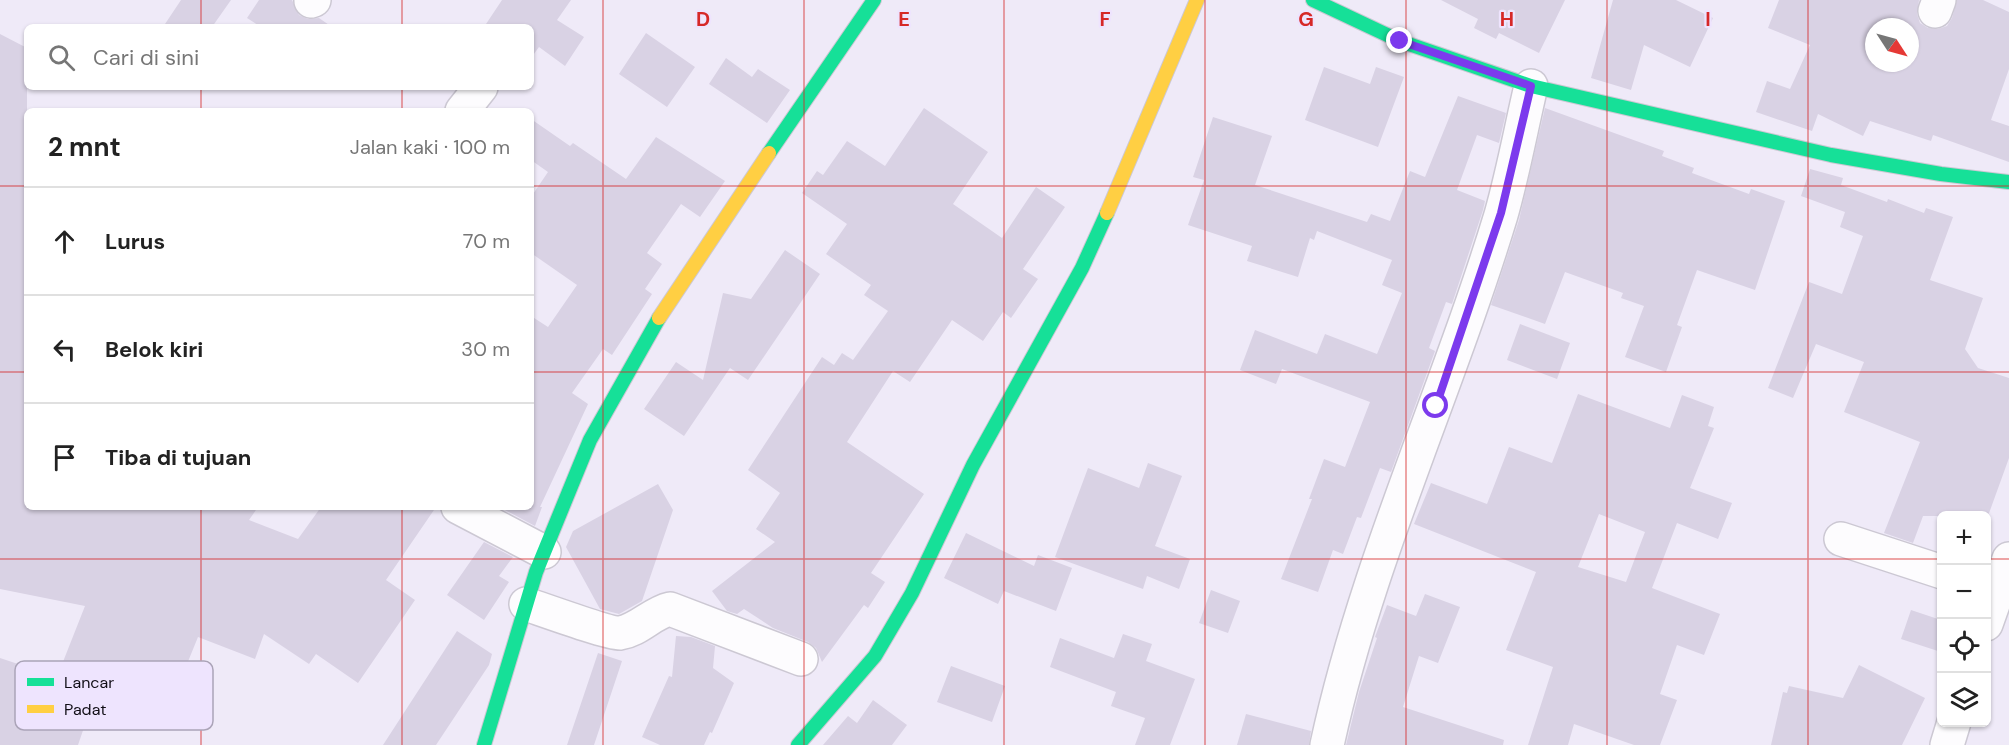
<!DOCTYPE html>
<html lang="id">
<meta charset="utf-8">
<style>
body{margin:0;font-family:"DM Sans",sans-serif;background:#f6f6f6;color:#222}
.controls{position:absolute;right:18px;bottom:18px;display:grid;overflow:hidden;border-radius:9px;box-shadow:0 2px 4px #0004}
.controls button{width:54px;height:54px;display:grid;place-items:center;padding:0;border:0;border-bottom:2px solid #e0e0e0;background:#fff;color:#222;font:30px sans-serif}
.compass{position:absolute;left:1865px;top:18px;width:54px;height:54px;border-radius:50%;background:#fff;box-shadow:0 2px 4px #0004;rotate:126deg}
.stop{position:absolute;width:18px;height:18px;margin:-14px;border:4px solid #7c3aed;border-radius:50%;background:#fff}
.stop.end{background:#7c3aed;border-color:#fff;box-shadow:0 2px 6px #0008}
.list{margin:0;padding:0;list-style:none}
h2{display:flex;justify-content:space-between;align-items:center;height:78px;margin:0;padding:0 24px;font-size:26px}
h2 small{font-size:20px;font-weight:400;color:#767676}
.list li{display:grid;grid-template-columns:39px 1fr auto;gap:18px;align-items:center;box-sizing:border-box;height:108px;padding:0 24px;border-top:2px solid #e0e0e0}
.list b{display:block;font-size:22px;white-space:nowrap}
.list em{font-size:20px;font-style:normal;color:#767676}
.icon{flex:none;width:33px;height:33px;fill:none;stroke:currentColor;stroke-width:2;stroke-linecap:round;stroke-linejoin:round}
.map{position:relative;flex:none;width:2009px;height:745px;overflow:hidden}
.search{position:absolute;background:#fff;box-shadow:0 2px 4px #0004;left:24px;top:24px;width:510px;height:66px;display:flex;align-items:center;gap:15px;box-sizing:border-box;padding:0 21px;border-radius:9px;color:#767676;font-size:22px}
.panel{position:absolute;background:#fff;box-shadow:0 2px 4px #0004;left:24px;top:108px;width:510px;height:402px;border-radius:9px}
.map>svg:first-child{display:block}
.building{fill:#d9d2e4;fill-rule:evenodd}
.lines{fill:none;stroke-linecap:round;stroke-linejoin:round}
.street-casing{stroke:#ccc8d3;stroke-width:36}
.fast-casing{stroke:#ccc8d3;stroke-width:16}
.slow-casing{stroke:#ccc8d3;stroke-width:16}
.street{stroke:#fdfcfe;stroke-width:33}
.fast{stroke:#16e098;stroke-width:14}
.slow{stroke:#ffcf43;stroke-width:14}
.route{stroke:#7c3aed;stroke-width:8}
.grid{fill:none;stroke:#d62828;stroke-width:1.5;stroke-opacity:0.55}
.key{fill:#eee4fe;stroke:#aba4b8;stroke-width:1.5}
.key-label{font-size:16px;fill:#100d15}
.grid-label{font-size:20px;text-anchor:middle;font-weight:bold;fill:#d62828;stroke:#eee4fe;stroke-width:4.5;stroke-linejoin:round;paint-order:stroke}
</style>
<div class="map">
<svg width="2009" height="745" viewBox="0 0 2009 745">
<rect width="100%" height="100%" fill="#efeaf8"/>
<path class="building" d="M181 0H231L212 27H163Z
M259 0H292L299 15 308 19 319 18 332 27H261L247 18Z
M502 0H571L557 20 584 37 565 66 539 47 531 58V27H484Z
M1441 0H1565L1539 53 1499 33 1496 39 1474 28 1478 19Z
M1613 0H1676L1713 18 1690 67 1644 45 1631 90 1591 78Z
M1779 0H1919L1917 14 1920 23 1928 28 1938 29 1947 26 1952 18 1957 0H1983L2009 12V69L1991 120 2009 126V162L1933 135 1931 141 1870 121 1863 136 1818 114 1812 131 1756 112 1767 81 1790 89 1810 45 1768 28ZM1874 27H1910V63H1874Z
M646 33 695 67 667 107 619 74Z
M0 34 27 48V507H258L249 520 298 539 321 507H436L386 580 415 600 358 683 316 654 309 664 264 634 255 659 198 637 178 686 117 662 114 669 105 666 78 745H0V658L57 677 85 606 0 589Z
M726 58 752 77 758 69 790 90 767 123 709 84Z
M1324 67 1370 84 1376 67 1404 77 1378 147 1305 120Z
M1458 96 1506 113 1499 143 1477 135 1457 190 1485 201 1483 210 1452 304 1446 302 1429 348 1435 351 1391 472 1380 468 1361 518 1357 517 1343 554 1333 550 1318 592 1281 579 1312 499H1309L1324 459 1345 467 1370 402 1282 369 1276 384 1240 370 1255 330 1317 354 1325 334 1377 354 1402 293 1382 285 1392 260 1317 231 1314 240 1310 238 1298 277 1247 261 1252 246 1188 225 1204 180 1193 177 1213 117 1272 136 1255 185 1367 222 1371 214 1390 221 1410 171 1425 177Z
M924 108 988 152 953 204 1002 238 1036 187 1065 207 1023 269 1038 279 1011 318 1003 312 983 341 952 320 910 382 893 371 847 442 924 494 871 573 885 582 868 608 864 605 822 662 816 648 808 642 773 628 744 609 737 614 727 611 712 591 775 542 756 529 780 493 748 470 822 357 834 365 842 353 853 360 888 311 864 295 871 285 826 254 847 224 802 193 817 171 823 175 847 141 885 166Z
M1545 108 1664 151 1662 156 1694 168 1692 173 1749 194 1751 189 1785 201 1755 290 1697 270 1677 325 1682 327 1666 372 1625 357 1644 306 1621 298 1623 293 1565 272 1545 324 1491 305 1519 220Z
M531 119 570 146 573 143 626 179 656 137 725 181 700 217 681 204 647 253 662 264 645 289 652 294 612 355 603 349 572 393 588 404 540 507H542L535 526 505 510 507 507H531V316L548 327 577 285 531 253V197L548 172 531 160Z
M1810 169 1843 178 1841 185 1887 202 1888 199 1924 213 1926 208 1953 217 1930 280 1983 298 1965 349 1978 368 2009 378V458L1988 516H1923L1913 543 1884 533 1920 442 1844 412 1864 362 1816 344 1793 398 1768 388 1809 282 1842 294 1863 236 1840 227 1845 212 1801 196Z
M785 250 820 274 748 380 730 368 684 436 644 409 676 362 703 380 723 293 751 299Z
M1520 324 1570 343 1557 379 1507 360Z
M1578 394 1670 428 1682 395 1714 407 1708 426 1714 428 1690 488 1732 503 1718 539 1677 523 1652 588 1720 614 1704 655 1677 645 1660 694 1677 700 1660 745H1634L1574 724 1568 745H1528L1553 667 1506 650 1536 572 1414 524 1431 483 1487 504 1509 447 1552 463ZM1599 514 1645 532 1626 582 1578 567Z
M1148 463 1182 476 1155 546 1190 559 1179 589 1147 576 1143 589 1055 557 1088 468 1139 488Z
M658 484 673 510 642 601 619 614 600 609 566 547 573 531Z
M966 533 1034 566 1038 555 1072 568 1056 611 1004 591 998 604 944 578Z
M484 542 513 557 499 576 509 582 484 620 447 595Z
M1211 590 1240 601 1228 633 1199 623Z
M1425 594 1460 607 1438 663 1419 656 1403 707 1504 740 1503 745H1346L1359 692 1377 638 1375 637 1387 605 1416 616Z
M1911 610 1941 620V652L1901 639Z
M457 631 492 654 489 665 436 745H383Z
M1123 634 1152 644 1146 661 1195 679 1170 745H1135L1145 718 1111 706 1116 692 1050 667 1060 638 1114 658Z
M676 636 691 637 715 646 713 668 734 683 712 733 710 732 704 745H660L642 737 669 676 672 677Z
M598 653 622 661 594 745H567Z
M1859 665 1925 698 1902 745H1771L1783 692 1787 693 1789 686 1843 698Z
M951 666 1005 686 992 722 937 702Z
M873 700 907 725 892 745H823L848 716 857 723Z
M1246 714 1311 731 1309 745H1237Z"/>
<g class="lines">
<defs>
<path id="street" d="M311 1 314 0
M1935 11 1939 0
M462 111 481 87
M458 507 544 552
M1841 539 1942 572
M526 604C541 609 610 634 620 633 639 630 652 613 670 609L801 659
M1986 624 2009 559
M1327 745C1366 563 1447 393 1501 215 1513 173 1521 129 1531 86
M1947 745 1954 722"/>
<path id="fast" d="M1313 0 1400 41 1531 86 1831 155 1941 174 2009 182
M769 153 874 0
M484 745 536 572 590 440 659 318
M798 745 875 656 912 593 973 465 1082 268 1107 213"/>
<path id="slow" d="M1107 213 1197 0
M659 318 769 153"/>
</defs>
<use href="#street" class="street-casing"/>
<use href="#fast" class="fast-casing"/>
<use href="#slow" class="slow-casing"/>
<use href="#street" class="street"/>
<use href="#fast" class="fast"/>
<use href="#slow" class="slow"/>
</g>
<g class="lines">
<path class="route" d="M1400 41 1531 86 1501 213 1436 406"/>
</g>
<path class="grid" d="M201 0V27M402 0V27M603 0V745M804 0V745M1004 0V745M1205 0V745M1406 0V745M1607 0V745M1808 0V745M201 87V111M402 87V111M0 186H27M531 186H2009M0 372H27M531 372H2009M201 507V745M402 507V745M0 559H1942M1986 559H2009"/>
<rect x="15" y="661" width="198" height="69" rx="9" class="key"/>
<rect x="27" y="678" width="27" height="8" fill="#16e098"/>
<rect x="27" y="705" width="27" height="8" fill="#ffcf43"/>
<g class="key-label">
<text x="64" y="688">Lancar</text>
<text x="64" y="715">Padat</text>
</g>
<g class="grid-label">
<text x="703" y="26">D</text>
<text x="904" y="26">E</text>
<text x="1105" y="26">F</text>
<text x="1306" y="26">G</text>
<text x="1507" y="26">H</text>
<text x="1708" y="26">I</text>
</g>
</svg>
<div class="controls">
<button>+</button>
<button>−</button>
<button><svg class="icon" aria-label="locate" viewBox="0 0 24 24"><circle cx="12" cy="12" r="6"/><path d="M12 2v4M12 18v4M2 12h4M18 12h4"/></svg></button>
<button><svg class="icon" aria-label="layers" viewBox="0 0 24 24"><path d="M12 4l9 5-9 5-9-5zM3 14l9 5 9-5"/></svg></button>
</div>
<svg class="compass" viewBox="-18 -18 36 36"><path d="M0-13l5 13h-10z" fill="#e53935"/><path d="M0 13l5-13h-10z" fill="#767676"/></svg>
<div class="stop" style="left:1436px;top:406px"></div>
<div class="stop end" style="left:1400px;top:41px"></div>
<div class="search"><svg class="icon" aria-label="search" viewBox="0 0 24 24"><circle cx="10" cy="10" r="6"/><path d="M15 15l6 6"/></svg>Cari di sini</div>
<section class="panel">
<h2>2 mnt<small>Jalan kaki · 100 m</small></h2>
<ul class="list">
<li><svg class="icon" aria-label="ahead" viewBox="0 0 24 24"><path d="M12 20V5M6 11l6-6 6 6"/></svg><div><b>Lurus</b></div><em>70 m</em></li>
<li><svg class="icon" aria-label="left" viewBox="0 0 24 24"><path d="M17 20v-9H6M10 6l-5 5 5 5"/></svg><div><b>Belok kiri</b></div><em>30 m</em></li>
<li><svg class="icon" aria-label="arrive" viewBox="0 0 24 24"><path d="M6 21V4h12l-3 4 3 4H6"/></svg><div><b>Tiba di tujuan</b></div></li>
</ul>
</section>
</div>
